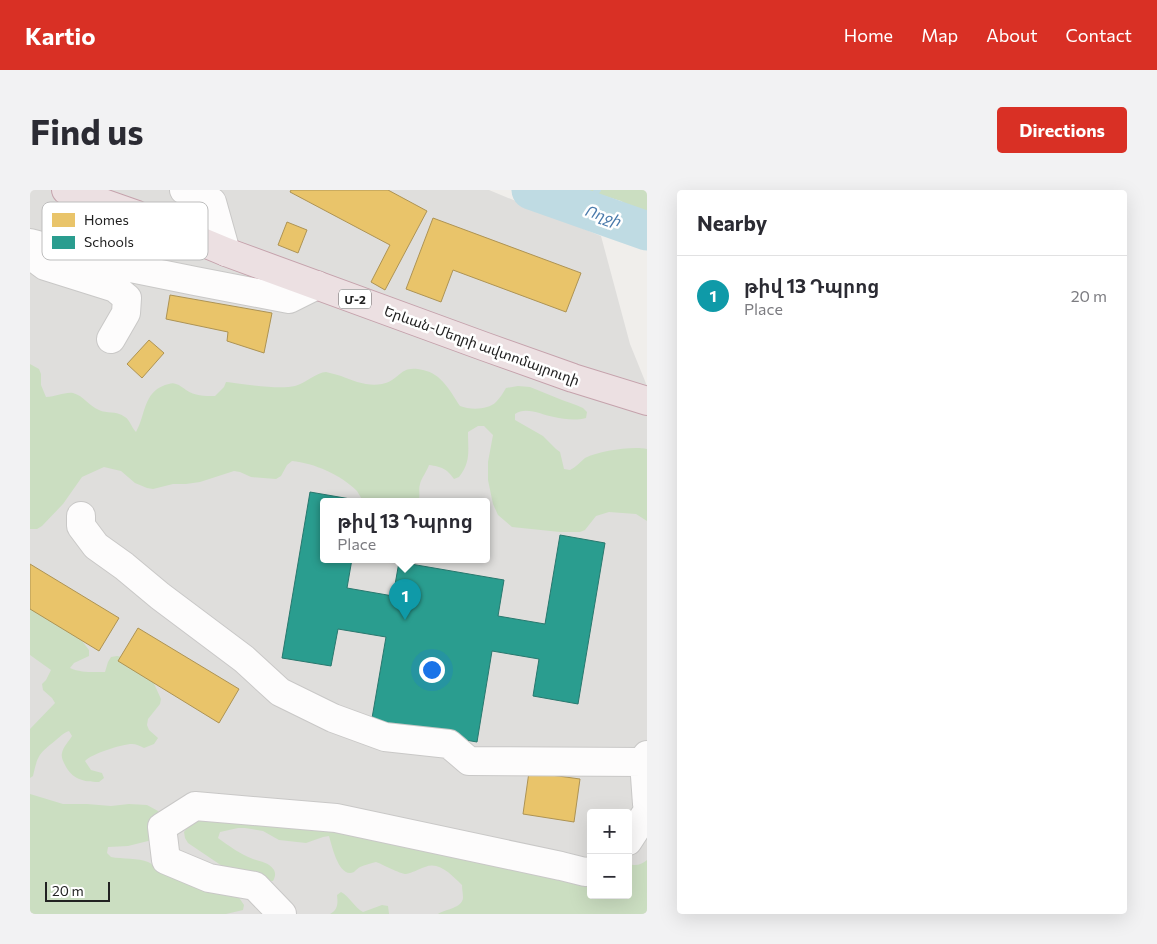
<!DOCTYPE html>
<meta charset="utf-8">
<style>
body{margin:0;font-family:Commissioner,"Noto Sans Armenian",sans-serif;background:#f2f2f3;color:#2b2b33}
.controls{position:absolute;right:15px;bottom:15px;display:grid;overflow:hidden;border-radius:5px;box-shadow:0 5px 20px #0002}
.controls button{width:45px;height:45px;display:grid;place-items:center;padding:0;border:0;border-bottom:1px solid #e1e1e2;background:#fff;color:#2b2b33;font:25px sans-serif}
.scale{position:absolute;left:15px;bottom:12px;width:65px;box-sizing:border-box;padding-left:5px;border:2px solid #222;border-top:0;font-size:14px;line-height:18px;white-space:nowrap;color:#222;-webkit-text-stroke:4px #fff;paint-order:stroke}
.you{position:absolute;left:401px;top:479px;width:18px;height:18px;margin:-12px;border:4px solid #fff;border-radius:50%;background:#1a73e8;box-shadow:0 0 0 8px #1a73e833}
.badge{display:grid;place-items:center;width:32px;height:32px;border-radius:50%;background:#d93025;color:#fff;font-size:16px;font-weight:700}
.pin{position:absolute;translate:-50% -41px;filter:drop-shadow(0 1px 2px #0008)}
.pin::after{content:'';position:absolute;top:26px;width:18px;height:15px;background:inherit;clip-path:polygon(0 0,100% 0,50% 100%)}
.popup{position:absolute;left:290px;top:308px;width:170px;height:65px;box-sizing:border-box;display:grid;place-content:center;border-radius:5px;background:#fff;filter:drop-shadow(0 1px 4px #0005);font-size:16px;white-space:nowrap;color:#7c7c81}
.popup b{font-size:19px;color:#2b2b33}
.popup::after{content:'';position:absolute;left:50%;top:100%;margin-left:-10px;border:10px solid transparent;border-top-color:#fff}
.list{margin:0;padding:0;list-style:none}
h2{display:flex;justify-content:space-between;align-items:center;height:65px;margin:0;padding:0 20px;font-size:21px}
h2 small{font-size:16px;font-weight:400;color:#7c7c81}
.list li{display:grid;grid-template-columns:32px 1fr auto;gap:15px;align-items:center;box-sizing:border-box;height:80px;padding:0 20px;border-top:1px solid #e1e1e2}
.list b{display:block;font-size:19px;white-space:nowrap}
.list p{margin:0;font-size:16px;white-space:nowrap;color:#7c7c81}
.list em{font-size:16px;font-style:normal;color:#7c7c81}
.map{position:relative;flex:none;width:617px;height:724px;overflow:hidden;border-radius:5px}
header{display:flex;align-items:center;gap:30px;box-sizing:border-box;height:70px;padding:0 25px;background:#d93025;color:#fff}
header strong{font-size:24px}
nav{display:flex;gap:28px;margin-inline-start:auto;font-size:18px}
.intro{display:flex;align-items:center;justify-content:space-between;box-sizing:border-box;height:120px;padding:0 30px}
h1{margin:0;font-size:35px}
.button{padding:12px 22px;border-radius:5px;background:#d93025;color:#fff;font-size:18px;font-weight:700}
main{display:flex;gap:30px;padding:0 30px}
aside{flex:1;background:#fff;border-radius:5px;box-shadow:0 5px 20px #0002}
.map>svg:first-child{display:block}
.residential{fill:#dfdedc;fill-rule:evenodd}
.forest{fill:#cbdec1}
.homes{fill:#e9c46a;stroke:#ad9354}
.schools{fill:#2a9d8f;stroke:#28786e}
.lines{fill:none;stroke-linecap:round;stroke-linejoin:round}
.stream{stroke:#bfdbe3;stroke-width:6}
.river{stroke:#bfdbe3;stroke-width:39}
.minor-casing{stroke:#c9c8c7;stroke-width:30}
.highway-casing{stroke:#c5a2ac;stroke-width:30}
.minor{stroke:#fdfcfc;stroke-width:28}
.highway{stroke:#ece0e2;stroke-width:28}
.labels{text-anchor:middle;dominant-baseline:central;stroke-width:5;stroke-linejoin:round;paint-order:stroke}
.shield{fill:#fff;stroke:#646464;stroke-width:1}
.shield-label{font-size:12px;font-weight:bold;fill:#222}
.street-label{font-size:14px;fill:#222;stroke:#fff}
.water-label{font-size:15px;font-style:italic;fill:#4a7aab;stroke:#fff}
.key{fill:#fff;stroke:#bdbdbd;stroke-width:1}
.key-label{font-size:14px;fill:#222}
</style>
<header>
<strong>Kartio</strong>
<nav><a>Home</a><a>Map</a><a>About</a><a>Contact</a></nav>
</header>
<div class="intro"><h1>Find us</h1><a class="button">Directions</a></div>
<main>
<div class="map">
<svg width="617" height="724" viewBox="0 0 617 724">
<rect width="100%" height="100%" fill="#f0eeeb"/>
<path class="residential" d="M0 0H459L571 46 600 154 617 196V724H0ZM294 311H456V369H294ZM561 623H598V705H561Z"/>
<path class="forest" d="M550 0H617V22L603 19 591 11 558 1Z
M0 174 9 179 11 184V195L16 207C26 207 34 202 43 203 54 206 59 216 69 220 77 224 85 220 95 227 100 230 101 237 106 242 116 224 113 203 135 195 139 194 142 192 146 194 150 195 153 198 156 200 165 206 174 206 185 206L194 197 196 192C214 194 249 200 265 196 274 194 287 182 296 182 301 183 307 185 311 186 323 191 339 197 352 194 371 190 369 174 393 180 412 184 420 201 430 216 440 220 458 220 466 212 470 208 473 203 476 198L488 196 500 197 532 210 546 215 553 218 557 222 556 228C545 231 534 229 524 227 512 225 496 216 485 224V230L513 246 526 259 530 262 534 279 540 280C546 277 550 272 555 268 570 261 601 256 617 259V331L606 324 579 322 566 326 555 340 550 342H530L482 337 468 325 463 314 458 290V272L463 245 454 236H448L438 242C438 261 441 272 429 287L424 289C416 278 412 277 399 275 397 281 391 289 390 294 388 300 391 306 388 311H333C331 308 329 304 327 301 311 285 284 273 262 271L257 275 251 286 246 289 221 287 210 282 204 281 170 292 156 294H143L123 299 117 298 105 293 91 281 74 277 52 287 33 314 12 336 7 339H0Z
M0 417 49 447 59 460V466L44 473 40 478C51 483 63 482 75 482L78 472 81 467 87 466 98 468 121 487 131 509 130 514 118 529 117 535 119 540 128 548 124 554 114 558C110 556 106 554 102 554 92 554 61 564 55 571L61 580 72 583 74 588 69 592C53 592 42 589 35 575 33 571 31 567 32 563 33 557 39 551 42 546L39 541C33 543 31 546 26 550 9 564 8 564 3 586L0 588V539L25 513 22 508 13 500 12 494 16 490 21 480 0 465Z
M0 604 33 614H57L81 616 99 614 117 615 128 621 130 626 122 650 98 656 78 657 77 663 81 667C92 669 109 668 118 672 125 675 127 682 135 684L204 700 214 715 213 720 196 724H0Z
M195 617 561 687V705H598V674C606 676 611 675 617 670V724H408C416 719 432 718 433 708 433 704 432 699 432 695 422 686 410 671 395 677 389 679 382 683 376 684 370 684 352 674 346 672 341 673 335 675 330 677 328 678 326 680 324 682 309 689 302 656 299 646L293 647 276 653 249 650 233 641 215 638H208L190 642 188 648C199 656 210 664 223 669 231 672 238 672 244 680 246 684 245 687 243 691H225L195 678 158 653 155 648 154 642C163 628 180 623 195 617Z
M311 702C320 707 324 717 333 722L352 715 358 716 359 724H300C308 720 308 713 307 705Z"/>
<path class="homes" d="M261 0H358L397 21 355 100 341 92 360 55 260 2Z
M403 28 551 83 536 122 423 80 411 112 376 99Z
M257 32 277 40 268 63 248 55Z
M140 105 242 123 234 163 197 151 198 142 136 129Z
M119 150 134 163 112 188 97 174Z
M0 374 89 428 69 461 0 419Z
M108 438 209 499 189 533 88 471Z
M499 582 550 589 544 632 493 624Z"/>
<path class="schools" d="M280 302 332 311H294V369H322L317 398 363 406 369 372 474 390 468 426 515 434 530 345 575 353 548 514 503 506 509 469 462 461 447 552 341 534 356 447 308 439 301 476 252 468Z"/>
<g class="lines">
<path class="stream" d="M551 17 568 0"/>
<path class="river" d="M501 0 617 41"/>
<defs>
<path id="minor" d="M154 0 182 12 196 62
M0 53 81 74 165 91 259 109 287 95
M0 65 15 76 85 98 97 108 96 123 81 149
M51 326V336L66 356 94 376 130 406 214 469 250 502 303 528 355 547 419 554 439 571 614 572
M617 565 614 572 617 614
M598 651 617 622
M252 724 225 696 179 688 136 670 132 637 165 616 306 628 531 676 555 682 561 681"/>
<path id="highway" d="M36 0 107 25 196 62 453 156 543 188 617 211"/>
</defs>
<use href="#minor" class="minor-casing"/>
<use href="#highway" class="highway-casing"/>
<use href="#minor" class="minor"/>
<use href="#highway" class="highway"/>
</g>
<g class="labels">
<rect class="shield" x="309" y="99.5" width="32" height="19" rx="4"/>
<g class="shield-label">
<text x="325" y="109">Մ-2</text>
</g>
<g class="street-label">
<text transform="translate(452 155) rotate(20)">Երևան-Մեղրի ավտոմայրուղի</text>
</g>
<g class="water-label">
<text transform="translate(573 25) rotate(19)">Ողջի</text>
</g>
</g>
<rect x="12" y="12" width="166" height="58" rx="8" class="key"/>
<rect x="22" y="23" width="23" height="14" fill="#e9c46a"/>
<rect x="22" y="46" width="23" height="13" fill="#2a9d8f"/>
<g class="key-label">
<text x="54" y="35">Homes</text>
<text x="54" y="57">Schools</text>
</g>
</svg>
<div class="controls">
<button>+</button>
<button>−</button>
</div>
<div class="scale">20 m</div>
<div class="you"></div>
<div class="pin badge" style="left:375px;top:430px;background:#0f9aa8">1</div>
<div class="popup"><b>թիվ 13 Դպրոց</b>Place</div>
</div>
<aside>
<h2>Nearby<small></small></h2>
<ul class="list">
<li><span class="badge" style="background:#0f9aa8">1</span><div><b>թիվ 13 Դպրոց</b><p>Place</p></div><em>20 m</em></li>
</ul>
</aside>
</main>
